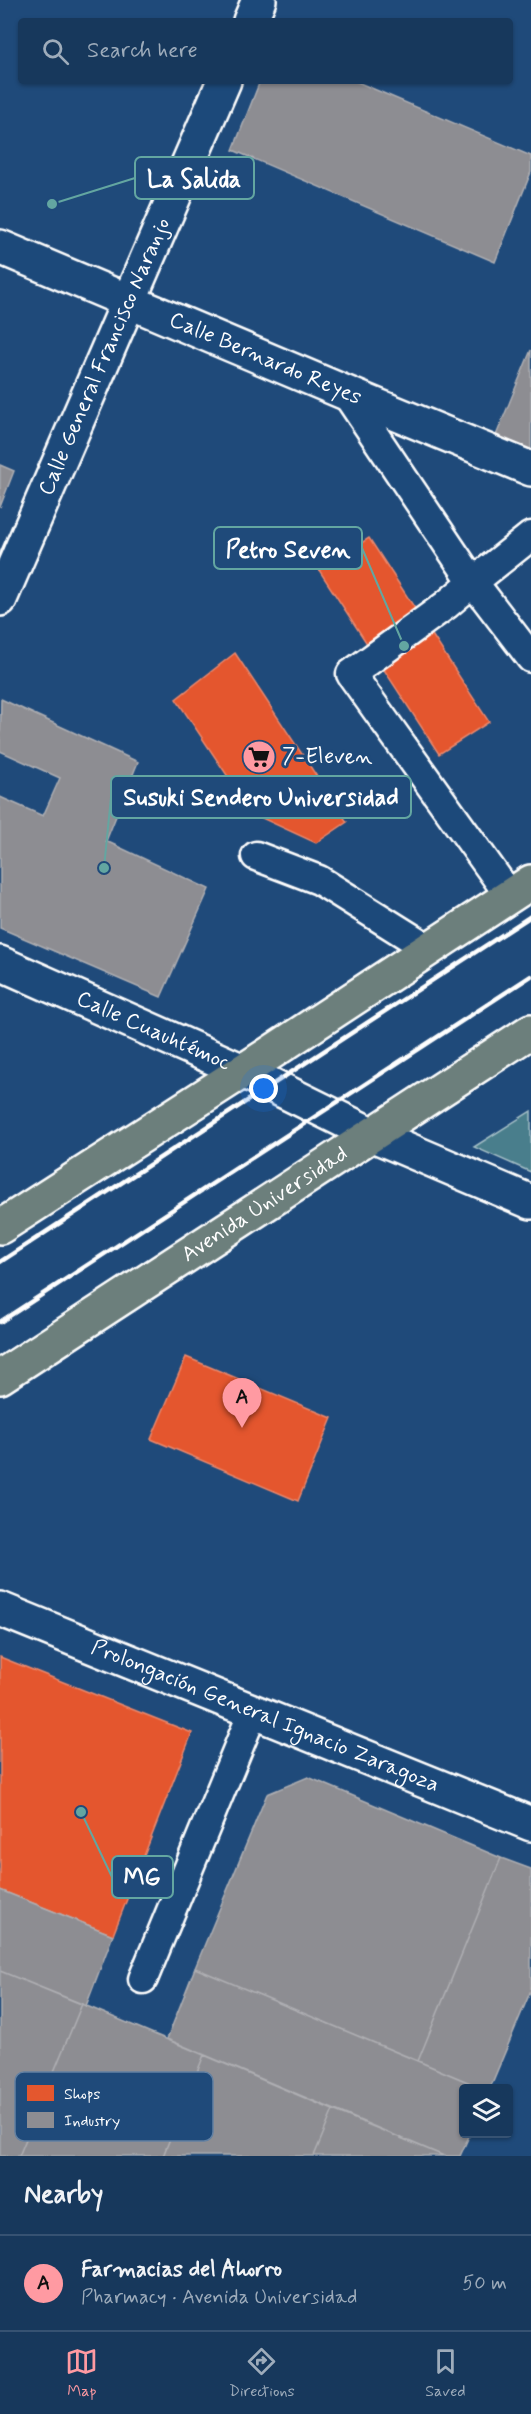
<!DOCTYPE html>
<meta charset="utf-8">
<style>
body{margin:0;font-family:Mynerve,sans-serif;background:#203f62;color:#f1f3f6}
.controls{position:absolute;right:18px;bottom:18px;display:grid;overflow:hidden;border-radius:6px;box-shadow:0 2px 4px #0004}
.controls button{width:54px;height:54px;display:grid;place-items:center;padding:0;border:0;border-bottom:2px solid #365272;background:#17385c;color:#f1f3f6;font:30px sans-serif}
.you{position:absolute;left:264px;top:1089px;width:21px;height:21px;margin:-15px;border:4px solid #fff;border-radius:50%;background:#1a73e8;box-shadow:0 0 0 9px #1a73e833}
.badge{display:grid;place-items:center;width:39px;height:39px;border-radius:50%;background:#ff9aa2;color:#111;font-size:20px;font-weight:700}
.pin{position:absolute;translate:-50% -50px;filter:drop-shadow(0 2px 3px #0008)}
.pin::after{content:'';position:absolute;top:32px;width:21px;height:18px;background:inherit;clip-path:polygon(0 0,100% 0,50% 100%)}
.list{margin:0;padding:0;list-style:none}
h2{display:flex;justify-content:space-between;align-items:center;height:78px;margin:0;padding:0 24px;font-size:26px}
h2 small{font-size:20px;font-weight:400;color:#9eacbb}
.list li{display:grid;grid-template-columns:39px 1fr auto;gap:18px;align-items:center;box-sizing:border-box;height:96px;padding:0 24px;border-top:2px solid #365272}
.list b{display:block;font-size:22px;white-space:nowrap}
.list p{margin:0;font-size:20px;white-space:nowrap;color:#9eacbb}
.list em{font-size:20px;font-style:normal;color:#9eacbb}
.icon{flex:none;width:33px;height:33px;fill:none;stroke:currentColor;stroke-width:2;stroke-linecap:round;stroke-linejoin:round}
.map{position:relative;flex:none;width:531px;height:2156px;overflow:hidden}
.search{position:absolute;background:#17385c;box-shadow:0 2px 4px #0004;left:18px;right:18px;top:18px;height:66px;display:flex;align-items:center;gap:15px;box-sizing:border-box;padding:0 21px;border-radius:6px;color:#9eacbb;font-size:22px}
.sheet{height:174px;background:#17385c}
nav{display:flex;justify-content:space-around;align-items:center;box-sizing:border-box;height:84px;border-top:2px solid #365272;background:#17385c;font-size:16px;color:#9eacbb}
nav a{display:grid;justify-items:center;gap:3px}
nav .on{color:#ff9aa2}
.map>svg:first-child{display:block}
.green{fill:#4a7e8c;stroke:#a4bec6;stroke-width:1.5}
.shops{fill:#e4572e;stroke:#ec896d;stroke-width:1.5}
.industry{fill:#8d8d92;stroke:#afafb3;stroke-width:1.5}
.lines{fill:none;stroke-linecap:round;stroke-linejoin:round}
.service-casing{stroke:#fff;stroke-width:33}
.minor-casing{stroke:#fff;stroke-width:38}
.tertiary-casing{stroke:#fff;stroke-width:38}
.trunk-casing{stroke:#fff;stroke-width:38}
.service{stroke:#1f4a7a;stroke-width:28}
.minor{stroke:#1f4a7a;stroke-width:33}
.tertiary{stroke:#1f4a7a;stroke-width:33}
.trunk{stroke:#6c7f7c;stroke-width:33}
.rail{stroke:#fff;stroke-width:4.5}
.labels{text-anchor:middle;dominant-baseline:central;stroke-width:6;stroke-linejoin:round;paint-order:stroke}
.street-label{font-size:22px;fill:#fff;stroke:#1f4a7a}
.poi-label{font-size:22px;fill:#fff;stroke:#1f4a7a;text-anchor:start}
.key{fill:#1f4a7a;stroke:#6280a2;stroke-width:1.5}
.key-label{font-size:16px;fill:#fff}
.leader{fill:none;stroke:#63a6a1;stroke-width:2}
.callout-dot{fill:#63a6a1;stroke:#1f4a7a;stroke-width:2}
.callout{fill:#1f4a7a;stroke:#63a6a1;stroke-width:2}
.callout-label{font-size:24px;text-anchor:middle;font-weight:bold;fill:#fff}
</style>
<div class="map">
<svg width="531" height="2156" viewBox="0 0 531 2156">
<rect width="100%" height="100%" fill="#1f4a7a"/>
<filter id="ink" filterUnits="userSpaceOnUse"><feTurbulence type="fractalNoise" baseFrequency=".0167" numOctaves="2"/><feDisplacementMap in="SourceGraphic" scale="12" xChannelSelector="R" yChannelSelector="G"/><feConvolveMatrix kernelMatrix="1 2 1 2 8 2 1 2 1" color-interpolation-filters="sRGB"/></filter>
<g filter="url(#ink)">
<path class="green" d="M531 1111V1172L474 1147Z"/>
<path class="shops" d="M369 538 489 722 439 754 319 570Z
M235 653 347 822 316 843 253 814 176 699Z
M186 1357 332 1418 298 1501 151 1439Z
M0 1657 192 1733 113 1935 0 1890Z"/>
<path class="industry" d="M260 81H355L531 156V172L495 262 233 150Z
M531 350V454L495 438Z
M0 465 14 471 0 507Z
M1 699 138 762 106 841 209 889 161 997 0 928V797L43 816 60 778 0 751Z
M308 1777 501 1858 418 2061 195 1968 267 1794Z
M501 1858 531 1869V1990L490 2088H482L418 2061Z
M0 1890 113 1935 86 2006 0 1971Z
M195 1968 482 2088H464V2134H470L460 2156H444L167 2039Z
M0 1971 82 2004 19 2156H0Z
M82 2004 204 2055 163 2156H19Z
M204 2055 333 2110 314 2156H163Z
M333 2110 444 2156H314Z"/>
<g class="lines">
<defs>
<path id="service" d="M346 393 473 582 531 536
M256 856 319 880 429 949
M510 896 351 674 446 605 473 582 531 658
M143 1979 253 1712"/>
<g id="minor">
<path d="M250 21 259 0"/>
<path id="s1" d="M0 247 346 393 531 469"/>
<path id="s2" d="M0 599 224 81"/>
<path d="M371 1134 531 1202"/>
<path id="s3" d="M0 1609 531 1824"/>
</g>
<g id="tertiary">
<path id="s4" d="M0 963 243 1071 371 1134"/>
</g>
<g id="trunk">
<path d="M0 1227 243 1071 531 882"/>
<path id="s5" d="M0 1377 531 1031"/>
</g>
</defs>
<use href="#service" class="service-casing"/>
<use href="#minor" class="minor-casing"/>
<use href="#tertiary" class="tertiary-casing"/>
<use href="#trunk" class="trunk-casing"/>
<use href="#service" class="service"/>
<use href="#minor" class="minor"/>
<use href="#tertiary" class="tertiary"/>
<use href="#trunk" class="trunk"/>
<path class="rail" d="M0 1262 531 916
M0 1322 531 976"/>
</g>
</g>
<defs>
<symbol id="supermarket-disc" viewBox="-11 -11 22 22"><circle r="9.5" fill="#ff9aa2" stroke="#1f4a7a"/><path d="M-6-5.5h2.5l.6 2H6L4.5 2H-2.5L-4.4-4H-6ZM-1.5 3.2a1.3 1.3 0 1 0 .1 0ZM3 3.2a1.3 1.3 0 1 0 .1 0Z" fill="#111"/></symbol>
</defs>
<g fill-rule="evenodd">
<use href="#supermarket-disc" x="240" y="738" width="38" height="38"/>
</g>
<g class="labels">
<g class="street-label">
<text stroke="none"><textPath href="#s2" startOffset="264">Calle General Francisco Naranjo</textPath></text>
<text stroke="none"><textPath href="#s1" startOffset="288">Calle Bernardo Reyes</textPath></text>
<text stroke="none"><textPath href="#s4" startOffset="168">Calle Cuauhtémoc</textPath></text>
<text stroke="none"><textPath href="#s5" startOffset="316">Avenida Universidad</textPath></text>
<text stroke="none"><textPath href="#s3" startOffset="286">Prolongación General Ignacio Zaragoza</textPath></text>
</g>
<g class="poi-label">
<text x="282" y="757">7-Eleven</text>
</g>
</g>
<rect x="15" y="2072" width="198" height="69" rx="9" class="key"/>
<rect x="27" y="2085" width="27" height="16" fill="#e4572e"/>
<rect x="27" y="2112" width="27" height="16" fill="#8d8d92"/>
<g class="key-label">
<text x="64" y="2099">Shops</text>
<text x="64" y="2126">Industry</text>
</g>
<path class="leader" d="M52 204L135 178M404 646L362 548M104 868L111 797M81 1812L112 1877"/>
<g class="callout-dot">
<circle cx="52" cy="204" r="6"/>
<circle cx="404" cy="646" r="6"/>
<circle cx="104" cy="868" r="6"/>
<circle cx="81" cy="1812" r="6"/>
</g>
<g class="callout">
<rect x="135" y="157" width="119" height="42" rx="6"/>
<rect x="214" y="527" width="148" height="42" rx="6"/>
<rect x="111" y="776" width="300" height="42" rx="6"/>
<rect x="112" y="1856" width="61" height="42" rx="6"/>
</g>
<g class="callout-label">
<text x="194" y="187">La Salida</text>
<text x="288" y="557">Petro Seven</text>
<text x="261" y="805">Susuki Sendero Universidad</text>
<text x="142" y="1885">MG</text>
</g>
</svg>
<div class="controls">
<button><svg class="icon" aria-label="layers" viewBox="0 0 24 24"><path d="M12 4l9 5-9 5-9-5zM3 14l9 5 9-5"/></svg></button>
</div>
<div class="you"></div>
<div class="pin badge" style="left:242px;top:1428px">A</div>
<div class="search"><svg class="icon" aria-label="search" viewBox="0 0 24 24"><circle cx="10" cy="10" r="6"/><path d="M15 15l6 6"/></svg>Search here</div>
</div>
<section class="sheet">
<h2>Nearby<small></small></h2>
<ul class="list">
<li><span class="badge">A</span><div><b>Farmacias del Ahorro</b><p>Pharmacy · Avenida Universidad</p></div><em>50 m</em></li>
</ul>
</section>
<nav>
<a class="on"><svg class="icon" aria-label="map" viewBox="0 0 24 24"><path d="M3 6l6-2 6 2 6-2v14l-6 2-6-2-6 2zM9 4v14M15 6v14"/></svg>Map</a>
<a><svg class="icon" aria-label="directions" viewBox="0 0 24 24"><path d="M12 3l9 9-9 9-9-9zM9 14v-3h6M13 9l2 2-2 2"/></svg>Directions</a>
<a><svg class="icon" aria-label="saved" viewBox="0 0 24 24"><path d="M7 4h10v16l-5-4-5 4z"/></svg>Saved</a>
</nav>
